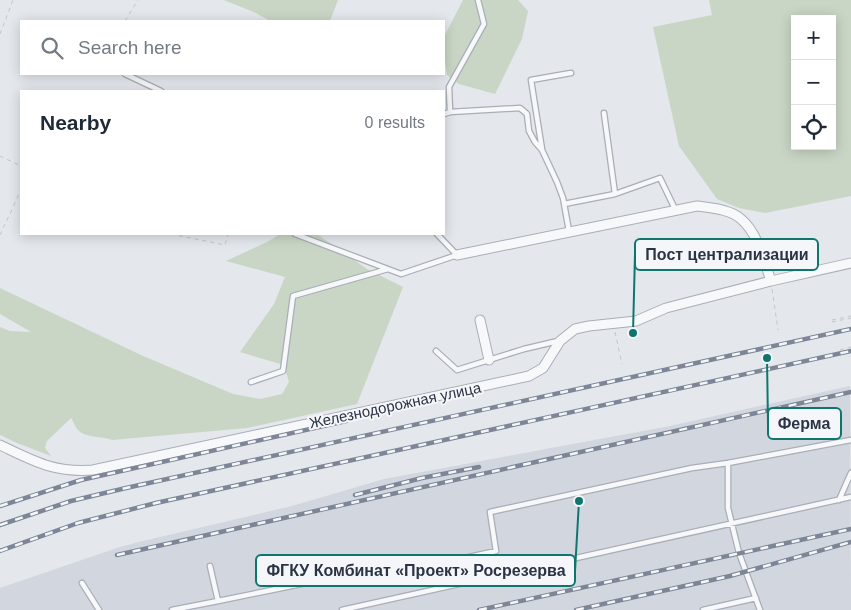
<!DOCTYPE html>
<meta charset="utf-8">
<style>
body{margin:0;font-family:Arial,sans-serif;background:#f2f2f3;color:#1f2937}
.controls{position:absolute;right:15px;top:15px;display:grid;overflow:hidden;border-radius:0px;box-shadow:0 2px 12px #0003}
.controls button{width:45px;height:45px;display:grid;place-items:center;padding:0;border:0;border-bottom:1px solid #e0e1e3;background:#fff;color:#1f2937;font:25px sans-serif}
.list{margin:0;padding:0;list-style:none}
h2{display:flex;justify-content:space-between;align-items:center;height:65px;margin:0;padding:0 20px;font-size:21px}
h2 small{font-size:16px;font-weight:400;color:#747a83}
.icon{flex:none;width:28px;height:28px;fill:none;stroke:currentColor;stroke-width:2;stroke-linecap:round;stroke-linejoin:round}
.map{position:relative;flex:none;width:851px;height:610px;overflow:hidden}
.search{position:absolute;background:#fff;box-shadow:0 2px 12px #0003;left:20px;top:20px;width:425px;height:55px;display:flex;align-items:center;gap:12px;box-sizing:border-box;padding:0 18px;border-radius:0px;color:#747a83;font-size:19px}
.panel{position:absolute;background:#fff;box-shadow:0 2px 12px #0003;left:20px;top:90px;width:425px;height:145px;border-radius:0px}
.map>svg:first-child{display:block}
.built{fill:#d2d6de}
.green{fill:#c9d6c5;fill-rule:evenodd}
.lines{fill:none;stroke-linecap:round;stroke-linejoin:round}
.service-casing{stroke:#a9aeb7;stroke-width:7}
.minor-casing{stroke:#a9aeb7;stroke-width:11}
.path{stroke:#c2c5cb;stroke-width:1;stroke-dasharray:4 4;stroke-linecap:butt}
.service{stroke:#f7f8fa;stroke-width:4.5}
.minor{stroke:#f7f8fa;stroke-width:9}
.rail-casing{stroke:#7d8696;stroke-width:4.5}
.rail{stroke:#f4f6f9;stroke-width:2.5;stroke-dasharray:8;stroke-linecap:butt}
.labels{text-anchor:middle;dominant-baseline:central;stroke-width:4;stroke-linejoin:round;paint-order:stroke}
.street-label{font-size:15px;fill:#2b3445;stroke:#f4f6f9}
.leader{fill:none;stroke:#0f766e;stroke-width:2}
.callout-dot{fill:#0f766e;stroke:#f4f6f9;stroke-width:2}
.callout{fill:#f4f6f9;stroke:#0f766e;stroke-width:2}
.callout-label{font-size:16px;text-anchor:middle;font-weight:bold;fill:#2b3445}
</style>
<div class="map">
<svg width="851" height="610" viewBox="0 0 851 610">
<rect width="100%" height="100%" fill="#e4e7ec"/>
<path class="built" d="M850 386 851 610H0V588L120 547 143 541 292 506 384 479 670 426Z"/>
<path class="green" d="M224 0H338L330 21H270L256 13Z
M463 0H518L528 11 522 39 495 94 459 84 447 75 444 54V37Z
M709 0H851V196L765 213 739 208 717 199 679 146 653 27 712 15ZM795 19H832V146H795Z
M280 234H317L367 269 403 287 357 404 247 428 112 440C102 436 84 438 77 429 75 426 73 421 71 418L47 441 45 448 51 456 17 443 0 435V327L10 331 31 332 0 314V288L141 355 233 394 260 399 282 394 289 382 284 365 240 352 274 304 285 277 226 261 269 241Z"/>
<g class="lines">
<defs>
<path id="service" d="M125 74 161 91
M450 112 449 87 484 24 478 0
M604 113 615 194
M444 114 450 112 520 108 527 114 529 131 535 142 542 150 557 182 563 198 569 231
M542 149 531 80 571 73
M564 204 615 194 660 178 675 209
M295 234 401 274 457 255 437 234
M436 351 457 370 524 349 558 341
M251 382 283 371 293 296 388 269
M728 463V508L739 553 760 610
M839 500 851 473
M210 566 218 601 360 572 375 578 496 551 490 512 692 468 728 463 851 440
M82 583 99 610
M172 610 218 601
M342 610 851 497
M703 610 756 598"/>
<path id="minor" d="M457 255 697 206C711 208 730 209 741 219 758 233 764 261 771 281
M480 320 489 360
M0 445C34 461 54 473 93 470L529 376 543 368 560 341 575 329 589 326 636 321 666 308 771 281 851 263"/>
</defs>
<use href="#service" class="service-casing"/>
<use href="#minor" class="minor-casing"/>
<path class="path" d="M125 21 138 0
M0 34 13 0
M0 156 21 166
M171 234 225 245 228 234
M0 235 21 190
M772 289 778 330
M832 320 851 316
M832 322 851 318
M615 332 622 364
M840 350 851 347"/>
<use href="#service" class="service"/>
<use href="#minor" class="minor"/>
<defs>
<path id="rail" d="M355 495 422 478 479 467
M0 506 81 480 346 421
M0 525 71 501 126 488 851 329
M0 551 78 523 156 503 851 351
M117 555 851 392
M479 610 851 529
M576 610 730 576 851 542"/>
</defs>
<use href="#rail" class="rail-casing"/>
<use href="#rail" class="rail"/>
</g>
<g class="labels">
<g class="street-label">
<text transform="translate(395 405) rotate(-12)">Железнодорожная улица</text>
</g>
</g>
<path class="leader" d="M633 333L635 254M767 358L768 424M579 501L575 571"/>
<g class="callout-dot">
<circle cx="633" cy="333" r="5"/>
<circle cx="767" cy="358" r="5"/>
<circle cx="579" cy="501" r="5"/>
</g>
<g class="callout">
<rect x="635" y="239" width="183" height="31" rx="5"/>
<rect x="768" y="408" width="73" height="31" rx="5"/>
<rect x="256" y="555" width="319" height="31" rx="5"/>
</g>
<g class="callout-label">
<text x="727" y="260">Пост централизации</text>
<text x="804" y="429">Ферма</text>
<text x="416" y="576">ФГКУ Комбинат «Проект» Росрезерва</text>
</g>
</svg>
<div class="controls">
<button>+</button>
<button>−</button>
<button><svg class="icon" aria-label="locate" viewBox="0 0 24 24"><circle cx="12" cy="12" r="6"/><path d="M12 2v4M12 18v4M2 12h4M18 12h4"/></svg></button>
</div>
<div class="search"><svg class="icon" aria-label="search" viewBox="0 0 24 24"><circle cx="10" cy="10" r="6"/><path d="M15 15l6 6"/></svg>Search here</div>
<section class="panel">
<h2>Nearby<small>0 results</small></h2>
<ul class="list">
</ul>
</section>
</div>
